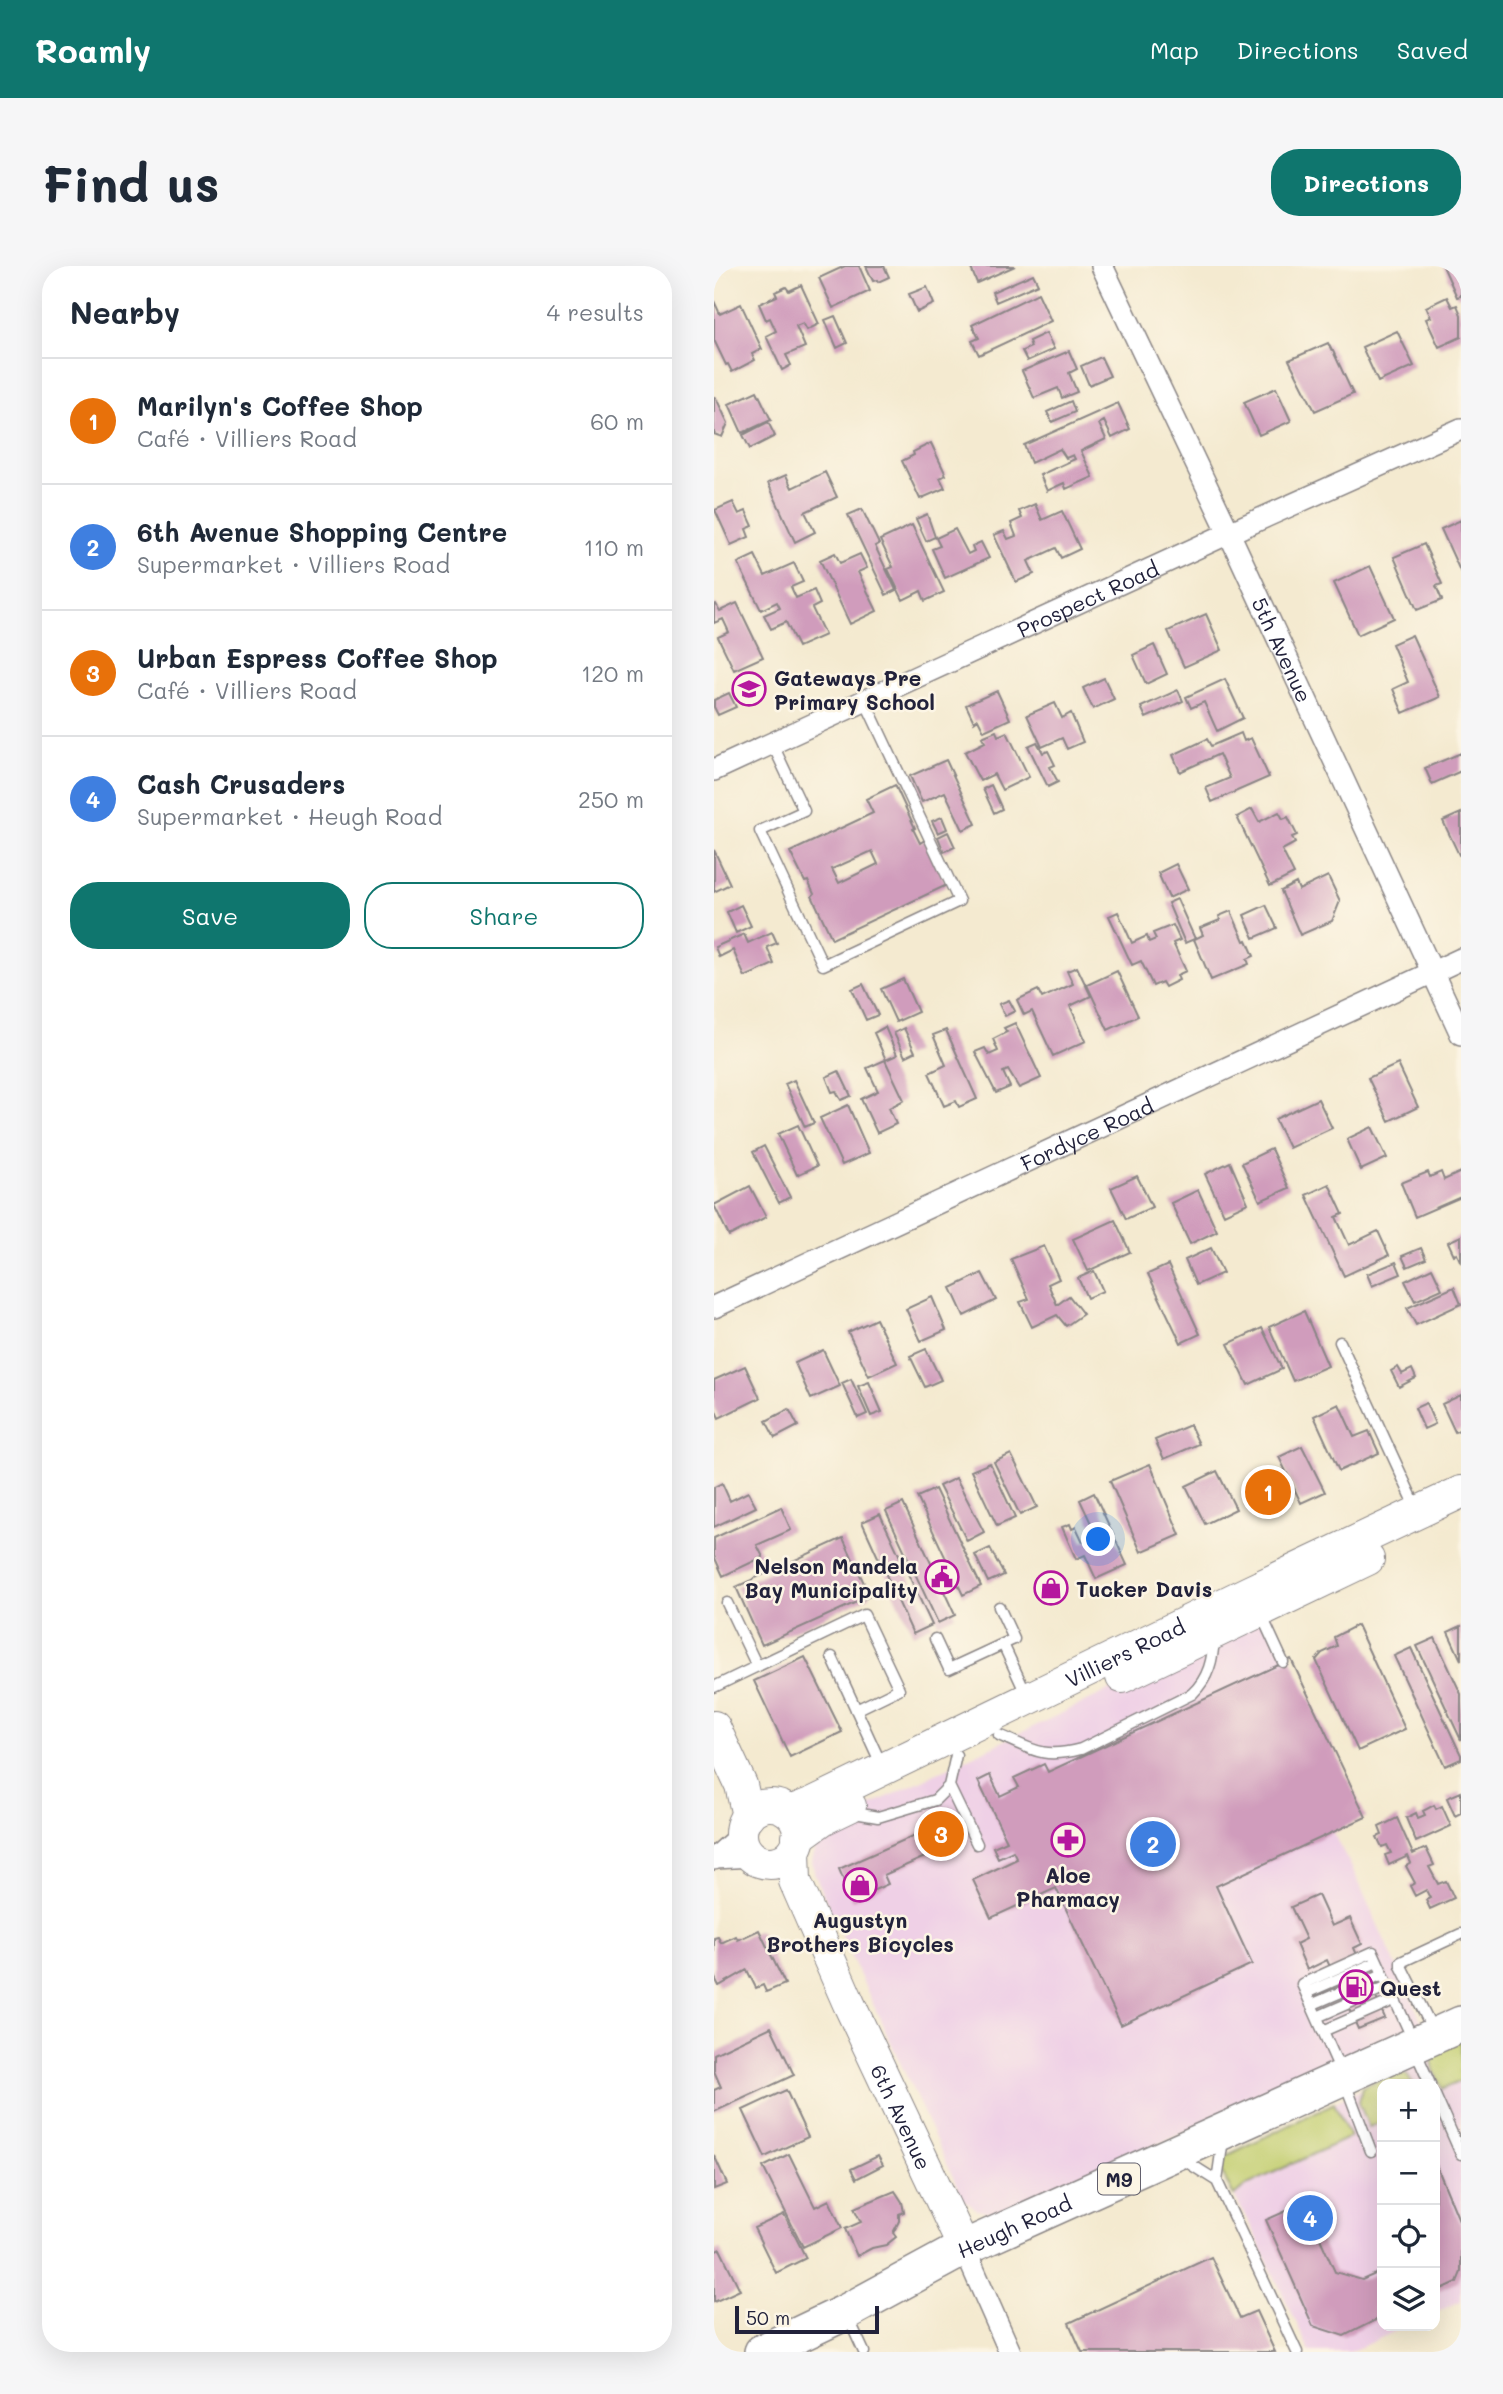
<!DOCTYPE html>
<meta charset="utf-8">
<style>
body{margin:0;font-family:Mali,sans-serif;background:#f6f6f7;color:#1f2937}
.controls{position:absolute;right:21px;bottom:21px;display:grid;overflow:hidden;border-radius:14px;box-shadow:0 7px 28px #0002}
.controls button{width:63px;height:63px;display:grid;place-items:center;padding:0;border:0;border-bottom:2px solid #e0e1e3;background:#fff;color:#1f2937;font:35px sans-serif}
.scale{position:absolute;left:21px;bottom:18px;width:144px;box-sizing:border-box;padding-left:7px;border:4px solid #22223b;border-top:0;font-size:19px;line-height:24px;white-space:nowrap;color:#22223b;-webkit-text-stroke:5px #fcf5e5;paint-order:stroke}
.you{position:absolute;left:385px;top:1274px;width:24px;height:24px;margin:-18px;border:5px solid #fff;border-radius:50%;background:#1a73e8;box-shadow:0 0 0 10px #1a73e833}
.badge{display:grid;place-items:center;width:46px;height:46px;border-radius:50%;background:#0f766e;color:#fff;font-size:23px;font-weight:700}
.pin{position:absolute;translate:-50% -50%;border:4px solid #fff;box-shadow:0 2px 7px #0006}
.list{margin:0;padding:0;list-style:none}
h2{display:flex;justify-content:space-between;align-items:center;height:91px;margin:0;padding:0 28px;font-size:30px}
h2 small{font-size:23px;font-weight:400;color:#747a83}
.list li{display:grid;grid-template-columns:46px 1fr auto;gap:21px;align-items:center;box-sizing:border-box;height:126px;padding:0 28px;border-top:2px solid #e0e1e3}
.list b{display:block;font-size:26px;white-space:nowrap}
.list p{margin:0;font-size:23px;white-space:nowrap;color:#747a83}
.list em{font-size:23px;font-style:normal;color:#747a83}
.actions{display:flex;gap:14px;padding:21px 28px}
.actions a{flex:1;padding:16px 0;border:2px solid #0f766e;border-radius:28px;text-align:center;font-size:24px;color:#0f766e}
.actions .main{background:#0f766e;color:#fff}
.icon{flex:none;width:38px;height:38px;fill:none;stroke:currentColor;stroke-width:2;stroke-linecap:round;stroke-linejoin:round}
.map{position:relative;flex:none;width:747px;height:2086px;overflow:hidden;border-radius:28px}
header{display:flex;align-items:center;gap:42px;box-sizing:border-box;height:98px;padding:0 35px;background:#0f766e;color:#fff}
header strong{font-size:33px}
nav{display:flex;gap:38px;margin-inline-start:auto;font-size:24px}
.intro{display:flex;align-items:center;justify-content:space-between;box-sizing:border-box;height:168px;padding:0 42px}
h1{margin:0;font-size:49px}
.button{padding:18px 32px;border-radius:28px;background:#0f766e;color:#fff;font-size:24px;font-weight:700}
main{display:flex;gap:42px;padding:0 42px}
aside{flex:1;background:#fff;border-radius:28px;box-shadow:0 7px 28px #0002}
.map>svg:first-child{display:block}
.built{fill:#efd0e6}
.green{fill:#c2ce70;stroke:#727856;stroke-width:2}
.building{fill:#d09cbc;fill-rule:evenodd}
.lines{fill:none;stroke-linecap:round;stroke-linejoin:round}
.lane-casing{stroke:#8b8686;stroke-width:13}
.street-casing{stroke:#8b8686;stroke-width:24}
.secondary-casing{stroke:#8b8686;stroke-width:34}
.primary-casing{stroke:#8b8686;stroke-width:38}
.lane{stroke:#fff;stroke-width:10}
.street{stroke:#fff;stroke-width:21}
.secondary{stroke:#fff;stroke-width:32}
.primary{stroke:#fff;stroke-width:35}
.labels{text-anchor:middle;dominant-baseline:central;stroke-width:5;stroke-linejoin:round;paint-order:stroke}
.shield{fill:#fcf5e5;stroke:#63616e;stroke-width:2}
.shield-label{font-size:19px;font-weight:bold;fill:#22223b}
.street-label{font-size:21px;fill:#22223b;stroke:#fcf5e5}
.poi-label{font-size:21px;font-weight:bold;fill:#22223b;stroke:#fcf5e5;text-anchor:start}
</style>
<header>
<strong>Roamly</strong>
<nav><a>Map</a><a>Directions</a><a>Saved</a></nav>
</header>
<div class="intro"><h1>Find us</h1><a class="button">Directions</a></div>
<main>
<aside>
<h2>Nearby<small>4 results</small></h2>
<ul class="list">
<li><span class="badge" style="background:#e8710a">1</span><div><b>Marilyn's Coffee Shop</b><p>Café · Villiers Road</p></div><em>60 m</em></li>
<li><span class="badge" style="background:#3f7fe0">2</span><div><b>6th Avenue Shopping Centre</b><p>Supermarket · Villiers Road</p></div><em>110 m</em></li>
<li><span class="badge" style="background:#e8710a">3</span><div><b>Urban Espress Coffee Shop</b><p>Café · Villiers Road</p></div><em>120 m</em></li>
<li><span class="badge" style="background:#3f7fe0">4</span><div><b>Cash Crusaders</b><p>Supermarket · Heugh Road</p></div><em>250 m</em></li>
</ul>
<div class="actions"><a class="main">Save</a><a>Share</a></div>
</aside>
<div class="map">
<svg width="747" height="2086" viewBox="0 0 747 2086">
<rect width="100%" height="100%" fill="#fcf5e5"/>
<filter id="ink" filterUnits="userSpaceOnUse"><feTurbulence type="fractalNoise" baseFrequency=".0143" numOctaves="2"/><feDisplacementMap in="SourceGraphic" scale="14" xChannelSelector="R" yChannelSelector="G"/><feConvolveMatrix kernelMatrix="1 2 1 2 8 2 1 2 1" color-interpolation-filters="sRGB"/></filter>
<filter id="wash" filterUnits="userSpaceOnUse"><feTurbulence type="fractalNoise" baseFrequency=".00686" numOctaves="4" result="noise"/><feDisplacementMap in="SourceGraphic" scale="28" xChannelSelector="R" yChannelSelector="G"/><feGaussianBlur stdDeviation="1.57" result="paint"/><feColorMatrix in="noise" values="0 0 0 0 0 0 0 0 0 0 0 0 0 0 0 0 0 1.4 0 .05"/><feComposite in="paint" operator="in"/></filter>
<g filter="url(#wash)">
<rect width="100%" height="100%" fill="#f4ead0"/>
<path class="built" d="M38 404 50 429 30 438 20 417 29 412 28 409Z
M556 1347 652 1551 619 1567 638 1602 711 1763 281 1948 263 1944 249 1933 118 1649 101 1609 98 1596 102 1575 113 1560Z
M747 1774V2035L721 2047V1818H668V2060H693L636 2086H596L537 1961 507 1905 512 1890Z"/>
<path class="green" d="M747 1774V1815L728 1823C723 1811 715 1800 720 1787Z
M683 1806 693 1809 699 1818H668V1856L655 1861 645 1837 648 1821Z
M620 1837 636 1871 533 1919 520 1930 507 1905 512 1890Z"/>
<g id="blocks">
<path class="building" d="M131 0H145L156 25 119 42 105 12Z
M152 0H170L175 11 164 16 163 14 159 15Z
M256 0H301L263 17Z
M729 0H746L742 2 745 11 747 10V30L743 31Z
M319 8 324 18 282 36 278 26Z
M87 19 105 58 93 64 89 57 82 60 91 81 72 89 77 99 68 104 52 70 62 65 56 52 52 54 45 38 63 30 61 26 72 21 75 25Z
M213 21 220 38 203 46 195 28Z
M324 27 337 55 265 89 258 75 265 72 258 59Z
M733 31 738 41 743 39 747 49V71L725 81 712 53 717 51 712 41Z
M0 35 6 48 27 38 48 83 38 88 41 94 18 106 14 98 12 99 0 74Z
M121 50 133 77 123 82 111 54Z
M683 65 700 100 664 116 648 81Z
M332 67 340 83 313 95 308 85 317 81 315 75Z
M614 77 618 85H619L639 128 601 145 575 94Z
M355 85 363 103 355 107 363 126 348 132 344 122 320 132 308 105Z
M387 91 396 110 375 119 367 100Z
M562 122 577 155 545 169 530 136Z
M43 125 57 154 28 167 15 138Z
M0 131 2 132 14 157 8 171 0 168Z
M357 135 361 146 338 156 333 146Z
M404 137 416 163 398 172 390 155 385 158 392 173 367 185 379 211 352 223 350 217 333 225 326 209 361 193 359 189 352 192 346 183 317 197 310 179Z
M54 156 61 170 36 183 29 169Z
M217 177 232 209 226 212 231 222 206 233 188 195 200 189 199 186Z
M111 206 123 231 91 246 101 266 81 276 54 217 72 209 78 222Z
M19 236 25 248 32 245 39 260 32 263 35 271 17 279 1 244Z
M321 238 328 254 348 245 366 283 347 292 342 282 314 295 320 308 302 316 280 269 290 265 294 273 302 270 297 257 308 252 305 245Z
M148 243 165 278 161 280 182 324 172 329 134 249Z
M213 248 221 271 212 275 202 253Z
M747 254V307L727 263Z
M198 259 230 326 211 335 207 325 189 334 174 303 179 301 166 274Z
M241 263 254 288 260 285 258 280 267 276 275 292 231 312 218 283 226 280 222 272Z
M710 278 728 318 722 320 728 334 703 344 680 291Z
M121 287 126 297 146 288 153 302 144 306 163 345 136 358 106 294Z
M41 289 51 310 80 297 89 316 77 321 82 332 100 324 106 338 98 342 111 369 84 381 72 356 57 363 50 349 66 342 63 336 47 344 24 297Z
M656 300 680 352 644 369 620 317Z
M23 337 49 391 20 404 4 371 15 366 9 353 0 357V339L2 338 6 345Z
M492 348 508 384 470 401 454 365Z
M698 369 726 431 689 447 679 423 694 416 678 378Z
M440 379 453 408 432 418 419 389Z
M390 412 400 433 379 443 369 422Z
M511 413 529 452 503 465 490 436 477 442 472 431Z
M464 424 469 435 432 452 427 441Z
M283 425 296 453 270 465 264 453 260 456 252 439Z
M15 427 22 441 4 449 0 441V434Z
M341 437 348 452 357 447 369 476 353 483 348 472 328 481 313 449Z
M282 465 284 470 293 466 315 511 288 524 280 508 266 515 251 486 271 476 268 471Z
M527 467 530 475 537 472 555 511 498 536 492 522 516 512 505 488 466 506 459 489 493 473 497 480Z
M323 476 329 487 334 485 341 499 336 501 344 516 334 521 314 480Z
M747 487V505L718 518 711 502Z
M232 494 262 558 249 564 231 526 208 536 196 510Z
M181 519 201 562 199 563 206 577 211 574 233 619 118 673 98 630 100 628 94 615 91 616 76 586 159 547 152 533ZM158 585 164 598 125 617 118 603Z
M277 519 288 543 280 547 269 523Z
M538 543 545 556 565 546 569 553 574 551 583 569 578 571 581 577 568 584 580 608 556 620 523 551Z
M747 547V588L745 589 729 555Z
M228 551 233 563 224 567 218 555Z
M234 566 241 581 230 586 224 571Z
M0 584 16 618 0 626Z
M462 598 474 623 455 632 444 607Z
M614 610 626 635 618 655 586 669 567 625 582 617 585 624Z
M463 633 481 673 489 669 486 662 506 654 505 650 517 645 530 675 533 674 540 690 533 693 535 698 497 714 480 673 471 677 454 637Z
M27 639 37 660 22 667 13 646Z
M552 639 563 662 540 672 530 649Z
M404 646 418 677 433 670 435 676 442 673 439 667 459 659 466 674 459 677 472 705 463 709 465 714 451 721 448 716 439 720 427 695 418 699 395 650Z
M58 666 63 677 53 681 60 698 31 711 19 684 5 691 1 681 30 668 34 677Z
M363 701 377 730 356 740 372 775 339 790 318 745 310 749 303 734 324 724 328 732 359 718 353 705Z
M403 705 424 750 394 764 373 719Z
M189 713 204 746 182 756 167 723Z
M149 718 164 749 152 754 138 723Z
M295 734 301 745 291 750 285 738Z
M301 757 327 812 305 822 294 804 289 806 296 821 282 827 261 786 271 782 275 789 284 785 279 773 293 766 290 762Z
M171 761 183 789 172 794 160 767Z
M190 762 201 786 191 791 180 767Z
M232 764 263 833 245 841 242 835 230 840 215 807 232 799 219 769Z
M171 794 190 834 175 842 182 858 163 867 147 833 164 825 153 802Z
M684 798 704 841 675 855 654 812Z
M125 805 137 830 127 834 122 825 118 826 112 811Z
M80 814 100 857 91 861 71 818Z
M604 833 618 862 575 882 561 853Z
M134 839 155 887 128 899 106 852Z
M84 859 103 900 83 909 64 868Z
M658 861 673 892 647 904 633 873Z
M50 880 76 931 65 937 39 886Z
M557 883 575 922 546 935 528 897Z
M516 896 534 937 510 948 491 908Z
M714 906 716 911 727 906 730 914 747 906V931L701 951 687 917Z
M423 910 438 941 412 953 397 922Z
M615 918 629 948 622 951 635 979 664 965 675 989 630 1010 592 929Z
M36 920 52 951 15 970 0 939Z
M484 924 503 965 476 978 457 937Z
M401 954 416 986 374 1005 359 973Z
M747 970V997L743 988 740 989 734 976Z
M330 980 345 1013 334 1018 343 1039 355 1030 369 1048 352 1060 343 1049 318 1061 306 1036 315 1033 297 993Z
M497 982 509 1007 482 1019 471 994Z
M707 982 712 993 693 1001 688 990Z
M682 996 687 1008 658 1020 653 1008Z
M454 999 486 1068 467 1077 434 1008Z
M718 1002 728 1023 701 1035 691 1015Z
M380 1005 389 1025 373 1032 364 1012Z
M268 1007 282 1034 250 1050 237 1022Z
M740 1021 747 1038 702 1059 693 1042Z
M218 1031 232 1064 207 1075 192 1043Z
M590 1045 614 1100 579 1115 555 1061Z
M162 1053 183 1097 155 1110 134 1066Z
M548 1062 568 1103 534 1119 514 1078Z
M212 1083 227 1114 211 1121 196 1090Z
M109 1084 126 1120 97 1133 81 1097Z
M31 1100 46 1132 5 1152 0 1141V1114Z
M684 1101 688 1108 698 1103 702 1112 685 1121 677 1105Z
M137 1113 153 1148 144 1152 128 1117Z
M155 1116 168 1146 157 1150 144 1120Z
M747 1129V1163L741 1166 728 1138Z
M712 1137 721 1158 710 1163 701 1142Z
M625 1138 640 1171 655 1165 665 1187 625 1205 600 1150Z
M75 1143 84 1160 61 1172 52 1155Z
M476 1159 485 1178 450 1193 441 1174Z
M588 1180 611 1226 587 1237 565 1191Z
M297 1188 323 1241 306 1249 280 1196Z
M276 1197 301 1252 283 1260 257 1205Z
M436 1198 466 1269 427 1286 396 1215Z
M503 1205 522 1243 491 1258 472 1220Z
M242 1212 270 1266 253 1275 225 1220Z
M8 1217 16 1235 34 1226 42 1241 0 1261V1221Z
M221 1223 267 1320 249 1329 203 1231Z
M380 1227 413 1299 382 1313 371 1289 362 1293 348 1261 356 1258 358 1263 362 1261 369 1276 383 1270 366 1234Z
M189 1237 241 1349 224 1357 172 1245Z
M67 1241 77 1264 43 1279 49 1291 9 1310 0 1290V1272Z
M166 1248 218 1359 199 1368 148 1256Z
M129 1272 156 1330 48 1379 22 1321Z
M276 1282 290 1309 274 1316 261 1289Z
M643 1359 691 1463 644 1485 602 1394 608 1387 623 1380 620 1371Z
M747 1360V1394L734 1366Z
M721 1372 747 1428V1474L703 1380Z
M697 1382 747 1489V1493L731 1500 680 1390Z
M91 1391 128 1466 76 1491 40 1415Z
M577 1393 652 1551 502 1620 538 1698 407 1759 342 1622 277 1652 259 1614 303 1593 299 1585 284 1592 279 1581 293 1575 264 1515 276 1509 286 1530 305 1521 300 1512 330 1498 334 1506Z
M747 1526V1547L741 1550 733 1532Z
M720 1539 722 1543 728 1540 737 1560 702 1576 692 1552 702 1547 704 1552 711 1549 709 1545Z
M683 1552 699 1588 712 1582 720 1599 715 1601 724 1618 732 1615 740 1632 716 1643 712 1634 716 1632 712 1624 701 1630 696 1620 701 1617 692 1600 697 1597 694 1590 675 1599 671 1589 677 1587 673 1579 668 1581 663 1571 668 1569 665 1561Z
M235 1554 245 1576 170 1609 174 1618 138 1634 125 1603Z
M604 1629 618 1660 636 1652 648 1678 640 1682 671 1752 644 1763 613 1694 593 1704 582 1678 592 1673 577 1641Z
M45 1664 71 1718 52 1726 49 1719 42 1722 33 1704 5 1720 0 1710V1672L4 1671 7 1677 22 1670 24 1674Z
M57 1761 80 1809 0 1846V1824L7 1821 0 1805V1788Z
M72 1824 94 1871 51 1891 29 1844Z
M75 1888 101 1941 115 1934 128 1962 89 1981 49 1901Z
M0 1889 13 1918 0 1923Z
M164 1890 169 1899 142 1913 137 1903Z
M721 1896 747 1959V2006L743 2016 721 2026Z
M181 1925 188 1936 190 1946 185 1948V1955L179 1967 182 1971 172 1979 158 1982 143 1990 131 1963 147 1956 140 1942Z
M590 1937 621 2006 648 2014 668 2005V2051L630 2070 599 2060 552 1954Z
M70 1948 92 1992 62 2007 40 1962Z
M6 1983 26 2024 0 2036V1986Z
M497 1991 526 2052 542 2045 561 2086H368L355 2057Z"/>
</g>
</g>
<g filter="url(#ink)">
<use href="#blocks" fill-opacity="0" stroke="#8b8686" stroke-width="2"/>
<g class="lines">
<defs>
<path id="lane" d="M58 477 90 545 46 565 109 699 245 635 151 435
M626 1076 704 1245
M13 1337 43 1400
M285 1341 300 1373 289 1378
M546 1346 569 1396
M221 1373 235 1403 289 1378 313 1430
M118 1391 168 1500
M0 1421 150 1349 185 1423 142 1444
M285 1469C319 1484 329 1493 367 1483L478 1428C495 1412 499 1393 500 1371
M235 1520 263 1578
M135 1546 164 1551 221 1534 235 1520 242 1489
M592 1727 663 1696
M597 1739 669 1708
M603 1751 674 1720
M719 1764 687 1700V1696L747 1668
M609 1765 680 1734
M700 1782 716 1818
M721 1829 747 1888
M657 1885 625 1801 588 1718 659 1686 700 1776
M465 1891 503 1915 583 2086
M503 1915 509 1873
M133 2049 150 2086"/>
<g id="street">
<path id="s1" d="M388 0 515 267 747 768"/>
<path id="s2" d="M0 504 515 267 747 163"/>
<path id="s3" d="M0 1041 747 693"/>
<path d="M2 1592 37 1590"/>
<path d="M0 1593 28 1568"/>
<path d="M250 1982 296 2086"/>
</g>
<g id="secondary">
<path d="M408 1411 654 1293"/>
<path d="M0 1461 27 1519 34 1550"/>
<circle cx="56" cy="1568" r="29"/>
<path id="s4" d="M76 1546 99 1537 537 1325 747 1226"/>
<path d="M84 1571 109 1553 136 1540"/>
<path id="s5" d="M80 1585 81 1615 135 1738 250 1982"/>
</g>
<g id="primary">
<path id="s6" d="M48 2086 132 2046 250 1982 747 1758"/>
</g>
</defs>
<use href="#lane" class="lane-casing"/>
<use href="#street" class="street-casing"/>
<use href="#secondary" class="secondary-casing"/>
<use href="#primary" class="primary-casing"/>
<use href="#lane" class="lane"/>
<use href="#street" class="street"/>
<use href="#secondary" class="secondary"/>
<use href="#primary" class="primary"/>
</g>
</g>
<defs>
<symbol id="school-ring" viewBox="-11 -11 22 22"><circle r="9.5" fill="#fcf5e5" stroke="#b5179e" stroke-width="1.5"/><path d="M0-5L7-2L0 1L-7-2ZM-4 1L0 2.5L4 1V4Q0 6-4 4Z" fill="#b5179e"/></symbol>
<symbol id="civic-ring" viewBox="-11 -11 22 22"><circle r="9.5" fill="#fcf5e5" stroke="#b5179e" stroke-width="1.5"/><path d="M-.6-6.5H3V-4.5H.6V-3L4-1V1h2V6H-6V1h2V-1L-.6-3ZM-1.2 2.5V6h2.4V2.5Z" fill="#b5179e"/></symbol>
<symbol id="shop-ring" viewBox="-11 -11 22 22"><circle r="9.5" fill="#fcf5e5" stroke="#b5179e" stroke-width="1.5"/><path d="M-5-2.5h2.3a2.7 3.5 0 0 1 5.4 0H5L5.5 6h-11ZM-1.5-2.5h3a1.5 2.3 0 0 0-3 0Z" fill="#b5179e"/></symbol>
<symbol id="pharmacy-ring" viewBox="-11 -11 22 22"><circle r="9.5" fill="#fcf5e5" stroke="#b5179e" stroke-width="1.5"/><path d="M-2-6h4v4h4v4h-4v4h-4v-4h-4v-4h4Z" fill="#b5179e"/></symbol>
<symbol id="fuel-ring" viewBox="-11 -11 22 22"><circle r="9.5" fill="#fcf5e5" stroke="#b5179e" stroke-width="1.5"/><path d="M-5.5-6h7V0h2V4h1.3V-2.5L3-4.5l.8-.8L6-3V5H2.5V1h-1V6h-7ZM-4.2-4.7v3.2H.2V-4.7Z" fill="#b5179e"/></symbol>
</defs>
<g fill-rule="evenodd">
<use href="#school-ring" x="16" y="404" width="38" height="38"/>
<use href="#civic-ring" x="209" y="1292" width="38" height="38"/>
<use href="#shop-ring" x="318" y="1303" width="38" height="38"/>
<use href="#pharmacy-ring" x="335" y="1555" width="38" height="38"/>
<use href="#shop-ring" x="127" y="1600" width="38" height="38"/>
<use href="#fuel-ring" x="623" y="1702" width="38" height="38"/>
</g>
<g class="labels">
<rect class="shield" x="384" y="1897.5" width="42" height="31" rx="5"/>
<g class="shield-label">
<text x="405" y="1913">M9</text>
</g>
<g class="street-label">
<text stroke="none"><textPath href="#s2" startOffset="411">Prospect Road</textPath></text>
<text stroke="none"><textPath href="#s1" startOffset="424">5th Avenue</textPath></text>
<text stroke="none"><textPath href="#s3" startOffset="411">Fordyce Road</textPath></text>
<text stroke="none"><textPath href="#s4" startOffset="371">Villiers Road</textPath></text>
<text stroke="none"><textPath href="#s5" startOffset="289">6th Avenue</textPath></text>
<text stroke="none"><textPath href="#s6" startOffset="282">Heugh Road</textPath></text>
</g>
<g class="poi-label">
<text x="60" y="411">Gateways Pre<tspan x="60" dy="24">Primary School</tspan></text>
<text x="204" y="1299" text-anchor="end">Nelson Mandela<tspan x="204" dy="24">Bay Municipality</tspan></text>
<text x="362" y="1322">Tucker Davis</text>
<text x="354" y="1608" text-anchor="middle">Aloe<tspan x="354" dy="24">Pharmacy</tspan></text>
<text x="146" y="1653" text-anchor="middle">Augustyn<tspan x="146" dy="24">Brothers Bicycles</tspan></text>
<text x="666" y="1721">Quest</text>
</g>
</g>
</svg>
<div class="controls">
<button>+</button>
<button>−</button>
<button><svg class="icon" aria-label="locate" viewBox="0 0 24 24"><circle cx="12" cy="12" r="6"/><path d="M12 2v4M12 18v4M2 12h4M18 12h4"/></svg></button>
<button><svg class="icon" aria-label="layers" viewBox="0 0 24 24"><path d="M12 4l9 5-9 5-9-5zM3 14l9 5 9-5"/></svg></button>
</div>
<div class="scale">50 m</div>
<div class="you"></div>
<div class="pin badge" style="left:554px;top:1226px;background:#e8710a">1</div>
<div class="pin badge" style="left:439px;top:1578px;background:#3f7fe0">2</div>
<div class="pin badge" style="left:227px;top:1568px;background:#e8710a">3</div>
<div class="pin badge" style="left:596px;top:1952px;background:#3f7fe0">4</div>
</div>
</main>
